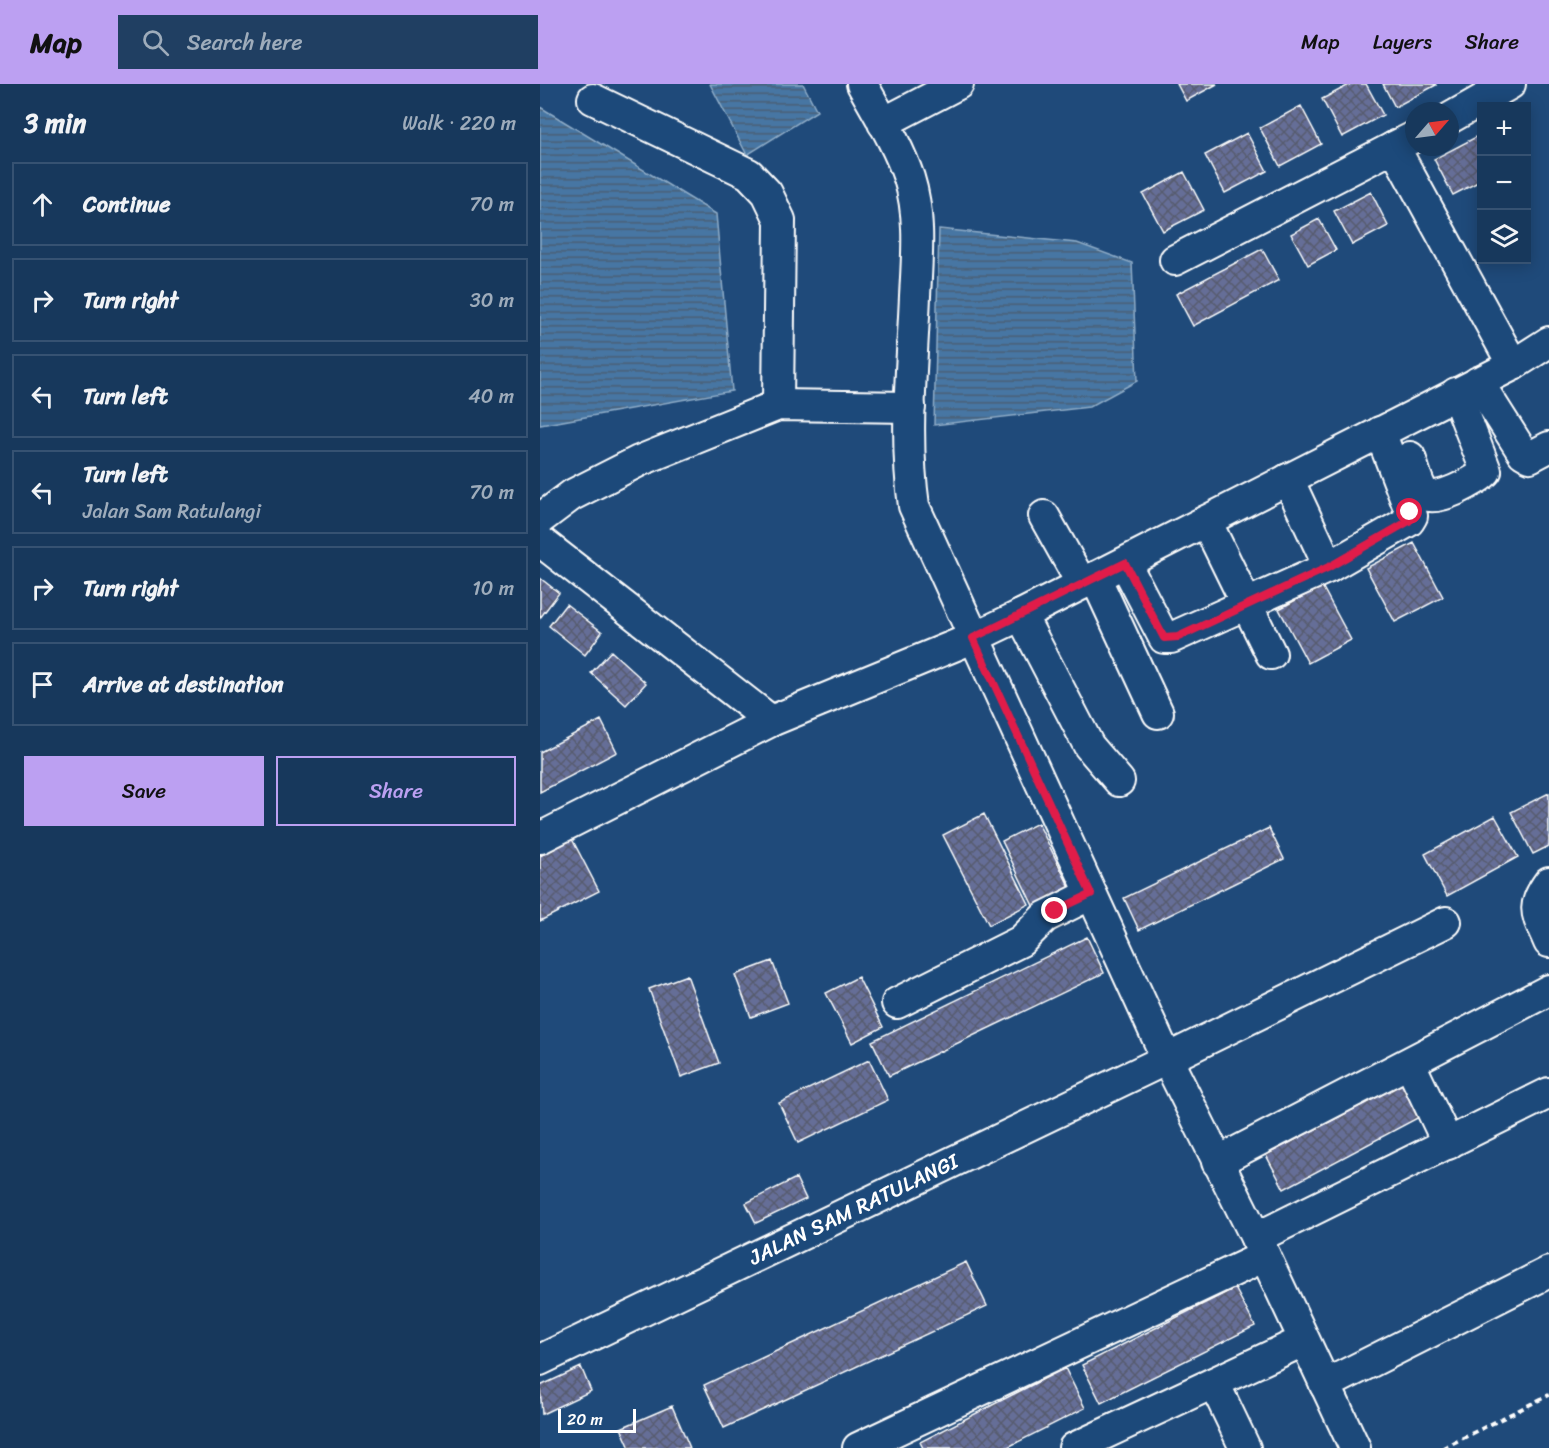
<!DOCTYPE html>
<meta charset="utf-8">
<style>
body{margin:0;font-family:Sriracha,sans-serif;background:#203f62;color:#f1f3f6}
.controls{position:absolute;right:18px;top:18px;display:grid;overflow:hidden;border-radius:0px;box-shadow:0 3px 15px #0003}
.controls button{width:54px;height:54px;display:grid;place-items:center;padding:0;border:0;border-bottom:2px solid #365272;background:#17385c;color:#f1f3f6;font:30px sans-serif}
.compass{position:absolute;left:865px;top:18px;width:54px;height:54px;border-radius:50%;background:#17385c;box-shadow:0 3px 15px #0003;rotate:62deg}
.scale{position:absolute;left:18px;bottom:15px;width:78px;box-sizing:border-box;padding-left:6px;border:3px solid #fff;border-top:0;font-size:16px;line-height:21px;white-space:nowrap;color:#fff;-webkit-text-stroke:4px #1f4a7a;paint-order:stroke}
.stop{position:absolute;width:18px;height:18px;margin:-14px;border:4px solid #e11d48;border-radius:50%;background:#fff}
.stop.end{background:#e11d48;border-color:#fff;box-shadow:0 2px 6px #0008}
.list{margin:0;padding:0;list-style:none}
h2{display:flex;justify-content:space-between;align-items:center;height:78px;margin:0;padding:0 24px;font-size:26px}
h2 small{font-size:20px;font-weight:400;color:#9eacbb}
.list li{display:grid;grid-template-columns:39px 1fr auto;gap:18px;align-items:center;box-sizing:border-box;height:84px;margin:0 12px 12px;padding:0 12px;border:2px solid #365272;border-radius:0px}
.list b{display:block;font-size:22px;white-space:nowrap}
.list p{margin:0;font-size:20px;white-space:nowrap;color:#9eacbb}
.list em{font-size:20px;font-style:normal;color:#9eacbb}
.actions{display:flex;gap:12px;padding:18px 24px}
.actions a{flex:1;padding:14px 0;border:2px solid #bca0f2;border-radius:0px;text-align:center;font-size:21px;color:#bca0f2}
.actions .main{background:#bca0f2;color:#111}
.icon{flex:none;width:33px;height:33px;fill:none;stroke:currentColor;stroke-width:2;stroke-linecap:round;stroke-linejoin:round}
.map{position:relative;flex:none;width:1009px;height:1364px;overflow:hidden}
header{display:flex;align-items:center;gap:36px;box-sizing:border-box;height:84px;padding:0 30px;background:#bca0f2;color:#111}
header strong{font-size:28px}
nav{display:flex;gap:33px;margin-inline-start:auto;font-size:21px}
.search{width:420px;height:54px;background:#203f62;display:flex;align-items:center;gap:15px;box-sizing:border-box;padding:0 21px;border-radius:0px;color:#9eacbb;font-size:22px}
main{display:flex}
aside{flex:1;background:#17385c}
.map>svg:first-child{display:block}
.water{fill:url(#water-rules);stroke:#90adc8;stroke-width:1.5}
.building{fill:url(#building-cross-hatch);stroke:#fff;stroke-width:1.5}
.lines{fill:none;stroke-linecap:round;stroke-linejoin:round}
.minor-casing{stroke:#fff;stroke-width:34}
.path{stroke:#fff;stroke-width:4;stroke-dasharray:6 4.5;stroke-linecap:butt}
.minor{stroke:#1f4a7a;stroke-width:30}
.route{stroke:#e11d48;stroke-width:8}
.labels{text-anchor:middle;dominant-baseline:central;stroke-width:4.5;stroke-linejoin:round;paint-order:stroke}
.street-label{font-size:21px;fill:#fff;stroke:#1f4a7a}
</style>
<header>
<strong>Map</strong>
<div class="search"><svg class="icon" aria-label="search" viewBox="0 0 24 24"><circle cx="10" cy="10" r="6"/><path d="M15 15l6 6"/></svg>Search here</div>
<nav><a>Map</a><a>Layers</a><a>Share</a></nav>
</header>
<main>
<aside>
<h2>3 min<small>Walk · 220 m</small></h2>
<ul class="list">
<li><svg class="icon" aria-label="ahead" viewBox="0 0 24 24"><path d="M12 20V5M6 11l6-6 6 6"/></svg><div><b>Continue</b></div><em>70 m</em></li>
<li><svg class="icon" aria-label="right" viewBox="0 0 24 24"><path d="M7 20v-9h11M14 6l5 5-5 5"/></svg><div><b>Turn right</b></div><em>30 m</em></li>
<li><svg class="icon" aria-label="left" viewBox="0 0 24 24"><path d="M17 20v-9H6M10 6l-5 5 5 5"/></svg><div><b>Turn left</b></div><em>40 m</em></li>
<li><svg class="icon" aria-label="left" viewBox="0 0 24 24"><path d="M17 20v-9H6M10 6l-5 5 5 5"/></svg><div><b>Turn left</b><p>Jalan Sam Ratulangi</p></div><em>70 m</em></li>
<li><svg class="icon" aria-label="right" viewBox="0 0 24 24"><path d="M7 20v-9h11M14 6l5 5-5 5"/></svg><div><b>Turn right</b></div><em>10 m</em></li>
<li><svg class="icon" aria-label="arrive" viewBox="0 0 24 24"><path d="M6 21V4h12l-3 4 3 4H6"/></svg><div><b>Arrive at destination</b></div></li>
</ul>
<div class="actions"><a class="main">Save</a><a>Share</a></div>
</aside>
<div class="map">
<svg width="1009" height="1364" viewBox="0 0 1009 1364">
<defs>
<pattern id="water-rules" width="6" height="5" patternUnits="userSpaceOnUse" patternTransform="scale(1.5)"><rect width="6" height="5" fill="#4676a3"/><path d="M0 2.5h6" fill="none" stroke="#495f73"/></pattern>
<pattern id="building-cross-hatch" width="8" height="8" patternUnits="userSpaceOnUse" patternTransform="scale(1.5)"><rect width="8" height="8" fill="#656e97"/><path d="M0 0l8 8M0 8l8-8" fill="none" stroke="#575b6e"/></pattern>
</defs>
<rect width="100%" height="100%" fill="#1f4a7a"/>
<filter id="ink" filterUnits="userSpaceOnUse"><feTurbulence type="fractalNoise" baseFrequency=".0167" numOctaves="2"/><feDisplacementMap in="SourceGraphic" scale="12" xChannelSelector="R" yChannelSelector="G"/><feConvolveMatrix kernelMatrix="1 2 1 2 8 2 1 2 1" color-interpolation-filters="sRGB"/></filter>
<g filter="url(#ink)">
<path class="water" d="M170 0H263L277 27 207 71Z
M0 23 176 130 192 307 0 341Z
M399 145 537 159 592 179 597 297 549 323 394 341Z"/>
<path class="building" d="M637 0H677L646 17Z
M811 0H826L843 31 802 53 782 15Z
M843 0H895L896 1 855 23Z
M761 22 781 60 740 82 720 44Z
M707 49 727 87 685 109 665 71Z
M942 50V96L913 111 894 75Z
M644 88 664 126 623 147 603 110Z
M831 108 848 142 812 161 794 127Z
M779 135 796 166 768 181 751 150Z
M722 165 739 196 653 242 636 210Z
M874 459 903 513 855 538 826 484Z
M0 494 19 509 0 534Z
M782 502 811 556 768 579 739 525Z
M26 520 62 548 45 571 9 542Z
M71 567 106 599 86 621 51 589Z
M61 636 77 668 0 708V668Z
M1009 709V762L993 770 971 728Z
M444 730 489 820 449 841 403 751Z
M955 732 978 773 907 812 885 770Z
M498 739 533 810 496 828 462 757Z
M729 744 744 775 599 846 584 814Z
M32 755 59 807 0 837V772Z
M547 853 564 889 349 992 332 957Z
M232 877 248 919 211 933 195 891Z
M147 891 179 979 141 993 109 905Z
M318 893 343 943 312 959 286 909Z
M329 976 348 1016 258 1059 239 1019Z
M867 997 885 1030 744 1105 726 1071Z
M256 1094 266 1115 216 1139 206 1119Z
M426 1178 447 1222 184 1344 164 1301Z
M695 1204 715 1242 561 1319 542 1281Z
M41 1283 51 1307 2 1330 0 1302Z
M525 1284 545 1324 466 1364H383L380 1358Z
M132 1322 150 1364H90L81 1344Z"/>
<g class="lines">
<defs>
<g id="minor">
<path d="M322 0C339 31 358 61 369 94 381 132 377 173 375 212 372 282 364 353 374 422L627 975 725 1172 815 1364"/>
<path d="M53 15 209 90 227 109 240 136 238 321"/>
<path d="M910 34 970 0"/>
<path d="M343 39 418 0"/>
<path d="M874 53 854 63 973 281"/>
<path d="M635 176 854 63"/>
<path d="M938 298 983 369 990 373 1009 363"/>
<path d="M870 373C874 384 877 400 884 409 893 421 939 396 946 387L916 309"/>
<path d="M748 395 789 483"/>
<path d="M504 432 542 500"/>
<path d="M0 435 32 411 99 377 238 321 370 323"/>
<path d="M666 437 731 570"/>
<path d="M0 457 231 637"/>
<path d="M585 479 624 554H631L789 483 869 437 872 432 840 348"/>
<path d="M555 493 618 629"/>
<path d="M481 531 549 662 579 697"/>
<path d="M0 754 231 637 433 554 481 531 973 281 1009 258"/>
<path d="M1009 798C990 824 997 830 1009 858"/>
<path d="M357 919 481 857 505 833 551 810"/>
<path d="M870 980 908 1060"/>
<path d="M677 1078 1009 906"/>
<path d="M716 1154 1009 1009"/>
<path id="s1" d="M0 1276 627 975 906 838"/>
<path d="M674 1299 705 1364"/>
<path d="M785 1301 1009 1188"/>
<path d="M318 1364 725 1172"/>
<path d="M534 1364 763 1257"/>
</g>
</defs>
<use href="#minor" class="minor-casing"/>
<path class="path" d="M903 1364 1009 1311"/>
<use href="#minor" class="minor"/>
</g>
</g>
<g class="lines" filter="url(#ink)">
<path class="route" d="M515 827 551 810 433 554 585 479 624 554 638 553 789 483 869 437 872 432 870 428"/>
</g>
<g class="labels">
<g class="street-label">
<text stroke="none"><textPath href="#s1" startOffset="348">JALAN SAM RATULANGI</textPath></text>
</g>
</g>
</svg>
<div class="controls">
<button>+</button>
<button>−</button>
<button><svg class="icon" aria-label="layers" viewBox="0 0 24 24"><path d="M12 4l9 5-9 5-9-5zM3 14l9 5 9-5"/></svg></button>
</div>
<svg class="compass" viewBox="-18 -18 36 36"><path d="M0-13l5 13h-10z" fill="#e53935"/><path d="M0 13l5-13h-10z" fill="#9eacbb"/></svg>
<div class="scale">20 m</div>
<div class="stop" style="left:870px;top:428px"></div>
<div class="stop end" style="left:515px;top:827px"></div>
</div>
</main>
